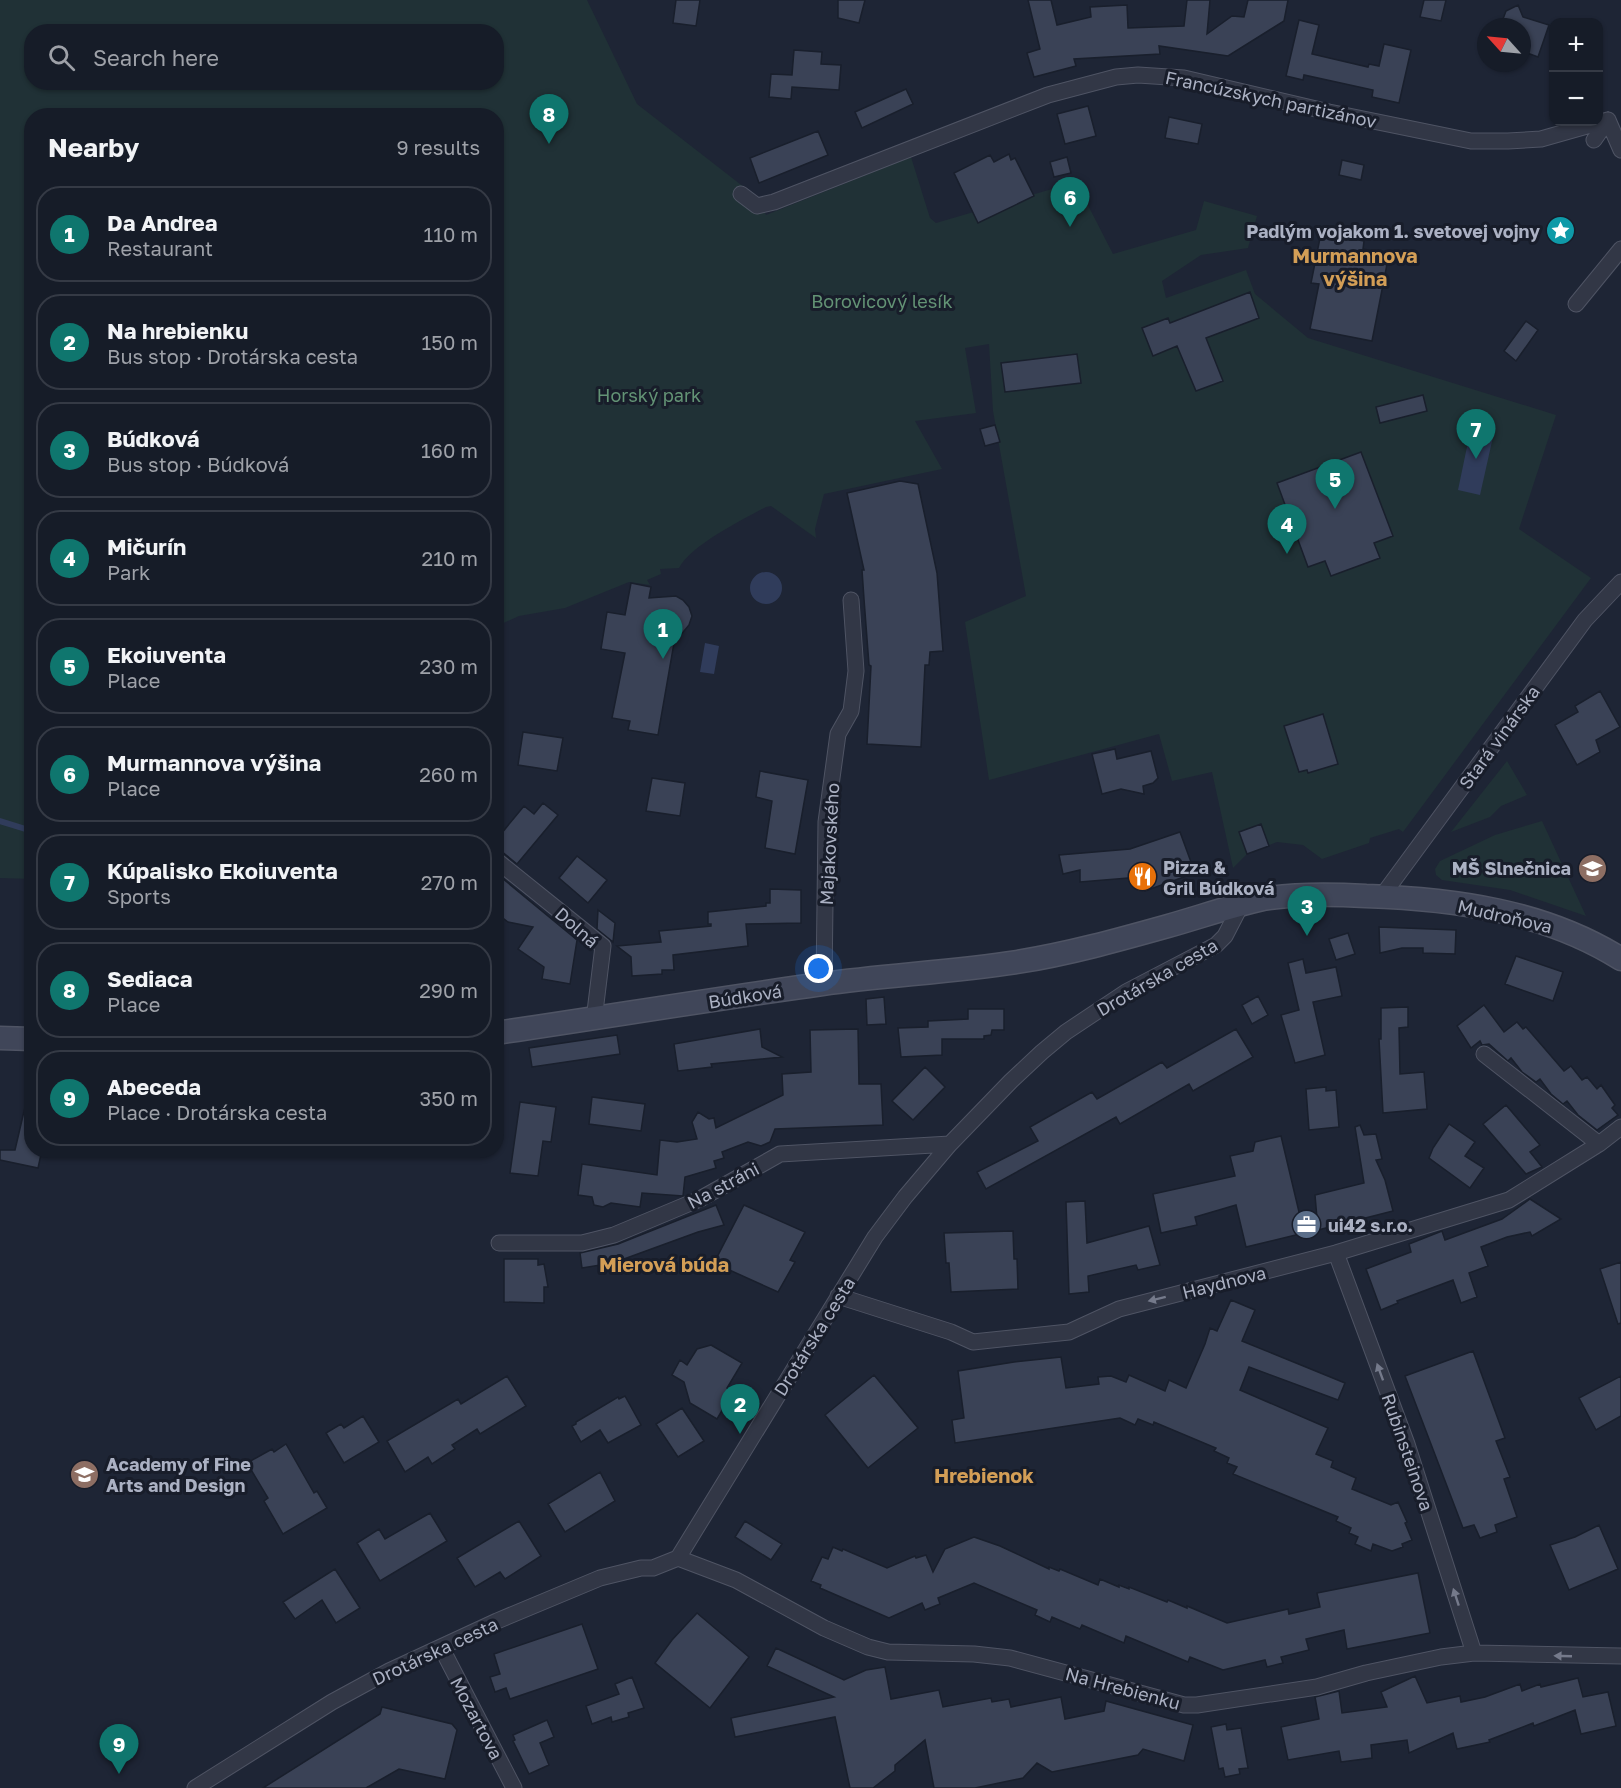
<!DOCTYPE html>
<meta charset="utf-8">
<style>
body{margin:0;font-family:"Golos Text",sans-serif;background:#1f2530;color:#f1f3f6}
.controls{position:absolute;right:18px;top:18px;display:grid;overflow:hidden;border-radius:12px;box-shadow:0 2px 4px #0004}
.controls button{width:54px;height:54px;display:grid;place-items:center;padding:0;border:0;border-bottom:2px solid #353a45;background:#161c28;color:#f1f3f6;font:30px sans-serif}
.compass{position:absolute;left:1477px;top:18px;width:54px;height:54px;border-radius:50%;background:#161c28;box-shadow:0 2px 4px #0004;rotate:297deg}
.you{position:absolute;left:819px;top:969px;width:21px;height:21px;margin:-15px;border:4px solid #fff;border-radius:50%;background:#1a73e8;box-shadow:0 0 0 9px #1a73e833}
.badge{display:grid;place-items:center;width:39px;height:39px;border-radius:50%;background:#0f766e;color:#fff;font-size:20px;font-weight:700}
.pin{position:absolute;translate:-50% -50px;filter:drop-shadow(0 2px 3px #0008)}
.pin::after{content:'';position:absolute;top:32px;width:21px;height:18px;background:inherit;clip-path:polygon(0 0,100% 0,50% 100%)}
.list{margin:0;padding:0;list-style:none}
h2{display:flex;justify-content:space-between;align-items:center;height:78px;margin:0;padding:0 24px;font-size:26px}
h2 small{font-size:20px;font-weight:400;color:#9ea1a8}
.list li{display:grid;grid-template-columns:39px 1fr auto;gap:18px;align-items:center;box-sizing:border-box;height:96px;margin:0 12px 12px;padding:0 12px;border:2px solid #353a45;border-radius:24px}
.list b{display:block;font-size:22px;white-space:nowrap}
.list p{margin:0;font-size:20px;white-space:nowrap;color:#9ea1a8}
.list em{font-size:20px;font-style:normal;color:#9ea1a8}
.icon{flex:none;width:33px;height:33px;fill:none;stroke:currentColor;stroke-width:2;stroke-linecap:round;stroke-linejoin:round}
.map{position:relative;flex:none;width:1621px;height:1788px;overflow:hidden}
.search{position:absolute;background:#161c28;box-shadow:0 2px 4px #0004;left:24px;top:24px;width:480px;height:66px;display:flex;align-items:center;gap:15px;box-sizing:border-box;padding:0 21px;border-radius:24px;color:#9ea1a8;font-size:22px}
.panel{position:absolute;background:#161c28;box-shadow:0 2px 4px #0004;left:24px;top:108px;width:480px;height:1050px;border-radius:24px}
.map>svg:first-child{display:block}
.green{fill:#203136;fill-rule:evenodd}
.water{fill:#303c5b}
.lines{fill:none;stroke-linecap:round;stroke-linejoin:round}
.stream{stroke:#303c5b;stroke-width:6}
.building{fill:#3a4256;stroke:#191f2c;stroke-width:1.5}
.street-casing{stroke:#4f5464;stroke-width:17}
.secondary-casing{stroke:#4f5464;stroke-width:25}
.street{stroke:#323746;stroke-width:15}
.secondary{stroke:#404659;stroke-width:22}
.oneway{fill:#757a8b}
.labels{text-anchor:middle;dominant-baseline:central;stroke-width:6;stroke-linejoin:round;paint-order:stroke}
.street-label{font-size:18px;fill:#abb1c3;stroke:#181d2a}
.poi-label{font-size:18px;font-weight:bold;fill:#abb1c3;stroke:#181d2a;text-anchor:start}
.park-label{font-size:18px;fill:#639375;stroke:#181d2a}
.neighbourhood-label{font-size:20px;font-weight:bold;fill:#d39e56;stroke:#181d2a}
</style>
<div class="map">
<svg width="1621" height="1788" viewBox="0 0 1621 1788">
<rect width="100%" height="100%" fill="#1e2535"/>
<path class="green" d="M0 0H587L637 104 758 198 766 215 911 157 930 218 936 223 1076 182 1113 254 1196 230 1204 201 1257 216 1248 248 1201 255 1162 281 1166 298 1246 270 1255 294 1308 338 1556 415 1519 529 1591 578 1403 832 1399 829 1370 838 1369 843 1322 859 1303 845 1277 842 1247 854 1233 868 1212 772 1172 781 1159 734 989 780 965 622 1026 596 993 411 989 344 965 348 976 413 915 421 942 469 824 494 815 529 816 538 771 506 766 507C742 520 691 545 679 568L660 569 661 574 647 580 650 585 629 582 565 608 519 616 497 626 496 116H32V879L0 878ZM32 32H496V82H32Z
M1507 761 1527 795 1501 806 1490 817 1451 832Z
M1542 821 1586 916 1510 890 1442 880 1436 875 1435 869 1440 861 1495 835Z"/>
<path class="water" d="M1472 423 1495 428 1480 495 1458 490Z
M750 588a16 16 0 1 1 32 0a16 16 0 1 1-32 0Z
M705 643 719 646 714 674 700 672Z"/>
<g class="lines">
<path class="stream" d="M0 821 32 831"/>
</g>
<path class="building" d="M676 0H700L696 26 673 23Z
M838 0H865L859 23 838 18Z
M1028 0H1051L1057 25 1091 17 1090 7 1127 5 1128 28 1184 26 1187 0H1210L1207 34 1232 16 1244 17 1248 0H1288L1284 21 1228 56 1159 46 1160 54 1074 59 1076 66 1034 77 1027 53 1040 49Z
M1424 0H1446L1441 21 1420 17Z
M1518 5 1523 17 1549 25 1538 57 1522 51V27H1500L1506 11Z
M1299 20 1319 25 1312 54 1368 67 1369 64 1379 66 1384 44 1411 50 1399 103 1372 97 1373 90 1304 75 1303 80 1286 76Z
M794 50 822 52 821 64 841 65 839 90 792 87 791 99 769 97 771 74 792 75Z
M906 89 913 104 862 128 855 112Z
M1088 106 1096 136 1065 144 1057 114Z
M1169 117 1202 124 1198 144 1165 138Z
M818 131 828 155 759 183 750 158Z
M1009 154 1011 160 1015 158 1034 196 978 223 954 173 990 155 994 162Z
M1067 157 1071 173 1054 177 1050 162Z
M1342 160 1364 165 1361 180 1339 175Z
M1321 233 1364 241 1363 249 1389 254 1372 341 1310 329 1319 284 1311 283Z
M1250 292 1259 318 1206 338 1223 381 1196 391 1177 346 1153 356 1142 328 1168 318 1170 323Z
M1526 321 1538 330 1516 361 1504 351Z
M1077 354 1081 383 1005 392 1001 363Z
M1423 395 1427 411 1380 423 1376 407Z
M995 425 1000 442 985 446 980 429Z
M1361 452 1393 536 1374 543 1380 558 1331 576 1325 561 1308 567 1277 483Z
M900 481 918 484 937 573 943 651 930 652 929 665H925L921 747 867 744 871 666 869 665 864 599 862 570H864L847 493Z
M631 583 651 587 649 598 676 596 683 600 689 607 692 616 689 625 674 643 658 735 628 730 630 721 612 718 625 653 601 649 607 612 625 615Z
M1600 691 1620 727 1596 740 1600 752 1577 765 1555 725 1578 712 1575 706Z
M1323 714 1338 764 1308 773 1307 770 1299 772 1284 726Z
M523 732 563 738 557 771 518 765Z
M1115 749 1117 759 1151 751 1158 778 1153 783 1143 786 1144 794 1121 789 1102 794 1092 754Z
M760 771 808 780 795 854 765 848 772 801 756 797Z
M652 778 685 783 680 816 646 811Z
M543 803 558 815 517 864 496 847V840L524 806 534 814Z
M1261 824 1269 846 1247 854 1239 832Z
M1180 832 1195 873 1145 891 1140 877 1080 882V870L1063 874 1059 855 1130 849Z
M577 856 607 880 588 903 559 878Z
M496 873 577 940 570 984 542 979 544 967 518 949 533 927 508 922 504 919H496Z
M770 889 801 890V923L746 924 748 946 673 955 674 970H662V974L632 976 631 957 617 946 661 942 659 931 711 926V924H708V912L766 906V903H770Z
M598 910 615 923 613 942 597 929Z
M1379 927 1456 930 1455 954 1423 953V948H1402L1380 953Z
M1348 933 1355 954 1336 960 1329 939Z
M1516 956 1563 972 1553 1001 1505 984Z
M1303 959 1306 973 1336 967 1342 996 1313 1002 1325 1055 1295 1063 1281 1015 1299 1010 1288 963Z
M1258 996 1268 1015 1252 1024 1242 1005Z
M884 997 886 1024 867 1025 866 999Z
M1484 1005 1504 1032 1517 1022 1523 1029 1526 1027 1564 1071 1571 1066 1582 1080 1587 1077 1597 1089 1601 1085 1615 1105 1612 1108 1618 1115 1597 1130 1578 1115 1567 1101 1563 1104 1551 1094 1540 1079 1536 1082 1522 1072 1511 1058 1508 1061 1489 1044 1482 1045 1480 1041 1471 1048 1457 1026Z
M1408 1007V1027L1399 1028 1400 1074 1424 1072 1427 1109 1383 1113 1379 1039H1381V1008Z
M968 1009H1004V1030H992L991 1035 984 1036V1039H942V1055L901 1057 898 1028 928 1027V1021L968 1019Z
M760 1029 762 1047 782 1057 711 1064 712 1067 678 1071 674 1044Z
M858 1029 859 1084H881L883 1125 775 1129 770 1142 761 1146 748 1142 722 1152 724 1158 714 1161 716 1168 685 1177 683 1196 642 1193 640 1207 611 1203 603 1207 594 1205 592 1197 578 1195 582 1164 657 1175 660 1140 677 1142 697 1139 692 1122 698 1112 709 1119 714 1118 716 1128 783 1095 782 1074 811 1072 810 1030Z
M1236 1029 1253 1057 1193 1091 1189 1084 1120 1124 1116 1117 986 1189 977 1172 1038 1141 1030 1127 1092 1092 1097 1099 1162 1062 1167 1068Z
M617 1035 620 1054 532 1067 529 1048Z
M925 1067 945 1087 913 1120 892 1101Z
M1326 1087V1091L1336 1090 1339 1127 1309 1130 1306 1089Z
M592 1097 645 1104 641 1131 589 1124Z
M520 1102 556 1107 551 1142 543 1141 538 1176 510 1173Z
M1506 1105 1540 1145 1530 1152 1542 1167 1526 1174 1483 1124Z
M25 1107 32 1108V1150H42L38 1168 0 1160V1150H15Z
M1449 1124 1475 1142 1465 1156 1484 1168 1470 1188 1429 1158 1433 1148Z
M1360 1125 1364 1135 1376 1134 1382 1159 1376 1160 1385 1180 1393 1211 1318 1230 1315 1195 1364 1183 1355 1127Z
M1281 1136 1304 1233 1246 1247 1236 1205 1195 1217 1197 1225 1161 1233 1153 1194 1235 1176 1230 1156 1253 1151 1255 1142Z
M1530 1199 1561 1219 1532 1236 1530 1232 1507 1237 1481 1247 1488 1266 1469 1273 1477 1297 1461 1303 1453 1280 1397 1301 1398 1303 1381 1310 1366 1269 1411 1252 1409 1244 1442 1231 1445 1240 1502 1219Z
M1085 1201 1087 1243 1149 1226 1160 1265 1138 1270 1136 1265 1088 1276 1089 1292 1069 1294 1066 1202Z
M716 1205 724 1225 698 1232 613 1263 582 1268 580 1253 618 1244Z
M744 1205 805 1232 790 1260 795 1262 778 1292 714 1263Z
M1013 1231 1014 1259H1017L1018 1289 951 1292 949 1263H946L944 1233Z
M504 1259H538V1265L544 1264 548 1287H544V1303L504 1302Z
M1621 1262V1323L1618 1324 1600 1269Z
M1231 1300 1255 1310 1242 1341 1345 1383 1338 1400 1249 1367 1240 1390 1328 1428 1316 1454 1333 1461 1331 1467 1356 1478 1352 1489 1391 1505 1398 1502 1407 1522 1405 1523 1412 1540 1402 1544 1403 1547 1392 1551 1373 1544 1371 1551 1355 1544 1358 1537 1349 1533 1351 1528 1336 1521 1338 1517 1233 1474 1237 1467 1227 1463 1229 1458 1214 1451 1216 1448 1154 1422 1153 1425 1138 1419 1135 1425 1120 1418 955 1443 952 1420 964 1418 958 1371 1014 1362 1061 1357 1066 1388 1099 1384 1098 1377 1111 1376 1126 1382 1129 1375 1165 1391 1169 1380 1186 1388 1205 1344 1210 1328 1217 1331Z
M711 1345 742 1363 727 1388 733 1392 717 1419 690 1403 684 1382 672 1375 680 1360 687 1365 697 1349Z
M1473 1351 1505 1438 1496 1441 1510 1477 1504 1479 1517 1517 1495 1525 1497 1532 1480 1538 1474 1525 1463 1528 1405 1376Z
M874 1375 918 1428 868 1468 825 1415Z
M507 1376 526 1406 480 1434 477 1429 452 1445 455 1449 432 1464 428 1457 405 1472 387 1441 458 1399 461 1404Z
M1621 1376V1416L1596 1430 1579 1398Z
M625 1396 641 1425 608 1443 600 1430 581 1442 572 1426 576 1424V1422L618 1397 619 1399Z
M682 1408 704 1441 678 1457 656 1424Z
M363 1416 379 1442 344 1463 326 1433 341 1424 344 1428Z
M286 1444 314 1493 317 1491 327 1508 283 1534 264 1501 268 1498 247 1463 272 1449 274 1452Z
M600 1472 615 1501 565 1532 548 1504Z
M430 1513 447 1541 380 1581 357 1543 379 1529 385 1539Z
M519 1521 541 1556 505 1579 500 1572 475 1587 457 1558Z
M745 1521 782 1544 771 1560 735 1537Z
M1599 1525 1618 1569 1569 1590 1550 1545 1575 1537Z
M974 1537 1000 1546 1049 1569V1567L1059 1571 1060 1569 1098 1585 1100 1579 1119 1587V1585L1129 1589V1587L1167 1602 1168 1600 1187 1608V1606L1227 1623 1288 1609 1289 1614 1320 1607 1317 1593 1418 1573 1430 1633 1347 1649 1344 1630 1306 1639 1309 1650 1281 1657 1283 1663 1267 1667 1265 1660 1223 1670 1190 1657 1188 1662 1126 1636 1124 1643 1082 1625 1080 1629 1052 1617 1050 1622 1035 1615 1037 1610 974 1583 938 1598 940 1604 925 1610 922 1603 889 1618 820 1588 821 1585 811 1581 822 1557 828 1559 833 1547 842 1551 843 1549 887 1568 915 1556 916 1558 926 1555 933 1572 945 1549Z
M335 1569 360 1608 336 1623 322 1600 295 1619 283 1602Z
M697 1613 749 1657 710 1708 655 1663 672 1640Z
M582 1624 598 1669 510 1699 506 1688 495 1692 490 1677 500 1674 494 1654Z
M776 1648 844 1680 866 1670 885 1667 891 1699 939 1690 943 1707 991 1698 992 1702 1009 1699 1011 1707 1061 1697 1065 1719 1104 1711 1106 1701 1193 1725 1184 1761 1143 1749 1138 1755 1052 1772 1037 1763 1023 1778 975 1788H934L925 1740 895 1765V1771L873 1788H850L835 1717 735 1737 731 1718 834 1697 767 1666Z
M1415 1676 1427 1703 1460 1696 1461 1702 1485 1697 1520 1684 1522 1691 1540 1684 1541 1687 1578 1678 1583 1697 1608 1692 1616 1726 1581 1734 1575 1710 1534 1726 1533 1723 1489 1740 1490 1742 1457 1749 1453 1733 1409 1753 1407 1740 1371 1745 1372 1758 1341 1762 1339 1751 1288 1760 1281 1727 1319 1719 1315 1697 1339 1691 1342 1713 1387 1707 1381 1692Z
M632 1677 644 1708 628 1713 629 1717 612 1722 611 1717 592 1724 586 1706 619 1694 615 1684Z
M382 1707 452 1724 457 1730 445 1779 399 1769 366 1788H263L380 1714Z
M547 1720 554 1737 540 1743 549 1765 529 1774 513 1741 515 1740 513 1735Z
M1226 1724 1227 1730 1241 1728 1248 1768 1239 1769 1240 1774 1225 1777 1223 1768 1219 1769 1211 1727Z"/>
<g class="lines">
<defs>
<path id="street" d="M1608 120 1621 150
M1594 140 1608 120
M741 194 757 206 774 202 1048 95 1116 77 1138 75 1184 78 1329 112 1471 141H1508L1541 139 1608 120
M1576 304 1621 249
M496 860 603 946 594 1020
M1382 896 1585 620 1621 582
M824 984 826 822 838 734 851 711 856 671 851 600
M1599 1144 1621 1127
M499 1243H582L614 1235 700 1199 780 1154 950 1144
M1336 1253 1407 1444 1474 1653
M838 1296 951 1332 973 1342 1069 1332 1119 1309 1336 1253 1509 1200 1599 1144 1484 1054
M678 1558 736 1580 824 1628 868 1647 888 1652 974 1654 1010 1658 1184 1705H1197L1317 1687 1366 1673 1441 1657 1474 1653 1621 1656
M441 1647 514 1788
M195 1788 332 1702 389 1671 497 1621 600 1578 641 1568H653L678 1558 875 1237 905 1197 950 1144 1011 1081 1042 1052 1066 1032 1126 992 1216 945 1225 936 1241 905"/>
<path id="secondary" d="M496 1033C605 1017 713 999 822 984 887 975 952 972 1017 962 1068 954 1118 940 1168 926 1200 917 1231 906 1263 899 1297 893 1332 894 1366 896 1454 899 1545 911 1621 959
M0 1038 32 1039"/>
</defs>
<use href="#street" class="street-casing"/>
<use href="#secondary" class="secondary-casing"/>
<use href="#street" class="street"/>
<use href="#secondary" class="secondary"/>
</g>
<defs><path id="oneway-solid" d="M-6-.8H1V-3.2L6.5 0L1 3.2V.8H-6Z" transform="scale(1.5)"/></defs>
<g class="oneway">
<use href="#oneway-solid" transform="translate(1157 1299) rotate(166)"/>
<use href="#oneway-solid" transform="translate(1380 1372) rotate(-110)"/>
<use href="#oneway-solid" transform="translate(1456 1597) rotate(-108)"/>
<use href="#oneway-solid" transform="translate(1563 1656) rotate(-178)"/>
</g>
<defs>
<symbol id="sight-disc" viewBox="-11 -11 22 22"><circle r="9.5" fill="#0f9aa8" stroke="#181d2a"/><path d="M0-6L1.8-2.2L6-1.7L2.9 1.2L3.7 5.4L0 3.3L-3.7 5.4L-2.9 1.2L-6-1.7L-1.8-2.2Z" fill="#fff"/></symbol>
<symbol id="school-disc" viewBox="-11 -11 22 22"><circle r="9.5" fill="#8d6e63" stroke="#181d2a"/><path d="M0-5L7-2L0 1L-7-2ZM-4 1L0 2.5L4 1V4Q0 6-4 4Z" fill="#fff"/></symbol>
<symbol id="restaurant-disc" viewBox="-11 -11 22 22"><circle r="9.5" fill="#e8710a" stroke="#181d2a"/><path d="M-5-6h1v4h1v-4h1v4h1v-4h1v5L-1.5 .5V6h-2V.5L-5-1ZM5-6V6H3V1.5H1.5Q1.5-4 5-6Z" fill="#fff"/></symbol>
<symbol id="office-disc" viewBox="-11 -11 22 22"><circle r="9.5" fill="#5c6f8a" stroke="#181d2a"/><path d="M-6-3h4V-5.5h4V-3h4V5H-6ZM-1-4.5V-3h2v-1.5ZM-6 0V1H6V0Z" fill="#fff"/></symbol>
<symbol id="university-disc" viewBox="-11 -11 22 22"><circle r="9.5" fill="#8d6e63" stroke="#181d2a"/><path d="M0-5L7-2L0 1L-7-2ZM-4 1L0 2.5L4 1V4Q0 6-4 4Z" fill="#fff"/></symbol>
</defs>
<g fill-rule="evenodd">
<use href="#sight-disc" x="1544" y="214" width="33" height="33"/>
<use href="#school-disc" x="1576" y="852" width="33" height="33"/>
<use href="#restaurant-disc" x="1126" y="860" width="33" height="33"/>
<use href="#office-disc" x="1290" y="1208" width="33" height="33"/>
<use href="#university-disc" x="68" y="1458" width="33" height="33"/>
</g>
<g class="labels">
<g class="street-label">
<text transform="translate(1271 99) rotate(12)">Francúzskych partizánov</text>
<text transform="translate(1499 737) rotate(-54)">Stará vinárska</text>
<text transform="translate(829 844) rotate(-87)">Majakovského</text>
<text transform="translate(1505 916) rotate(13)">Mudroňova</text>
<text transform="translate(577 927) rotate(41)">Dolná</text>
<text transform="translate(1157 977) rotate(-30)">Drotárska cesta</text>
<text transform="translate(745 996) rotate(-9)">Búdková</text>
<text transform="translate(723 1185) rotate(-28)">Na stráni</text>
<text transform="translate(1224 1282) rotate(-14)">Haydnova</text>
<text transform="translate(814 1336) rotate(-58)">Drotárska cesta</text>
<text transform="translate(1408 1452) rotate(71)">Rubinsteinova</text>
<text transform="translate(435 1651) rotate(-25)">Drotárska cesta</text>
<text transform="translate(1123 1688) rotate(15)">Na Hrebienku</text>
<text transform="translate(477 1718) rotate(62)">Mozartova</text>
</g>
<g class="poi-label">
<text x="1540" y="231" text-anchor="end">Padlým vojakom 1. svetovej vojny</text>
<text x="1163" y="867">Pizza &amp;<tspan x="1163" dy="21">Gril Búdková</tspan></text>
<text x="1571" y="868" text-anchor="end">MŠ Slnečnica</text>
<text x="1328" y="1225">ui42 s.r.o.</text>
<text x="106" y="1464">Academy of Fine<tspan x="106" dy="21">Arts and Design</tspan></text>
</g>
<g class="park-label">
<text x="882" y="301">Borovicový lesík</text>
<text x="649" y="395">Horský park</text>
</g>
<g class="neighbourhood-label">
<text x="1355" y="255">Murmannova<tspan x="1355" dy="23">výšina</tspan></text>
<text x="664" y="1264">Mierová búda</text>
<text x="984" y="1475">Hrebienok</text>
</g>
</g>
</svg>
<div class="controls">
<button>+</button>
<button>−</button>
</div>
<svg class="compass" viewBox="-18 -18 36 36"><path d="M0-13l5 13h-10z" fill="#e53935"/><path d="M0 13l5-13h-10z" fill="#9ea1a8"/></svg>
<div class="you"></div>
<div class="pin badge" style="left:663px;top:659px">1</div>
<div class="pin badge" style="left:740px;top:1434px">2</div>
<div class="pin badge" style="left:1307px;top:936px">3</div>
<div class="pin badge" style="left:1287px;top:554px">4</div>
<div class="pin badge" style="left:1335px;top:509px">5</div>
<div class="pin badge" style="left:1070px;top:227px">6</div>
<div class="pin badge" style="left:1476px;top:459px">7</div>
<div class="pin badge" style="left:549px;top:144px">8</div>
<div class="pin badge" style="left:119px;top:1774px">9</div>
<div class="search"><svg class="icon" aria-label="search" viewBox="0 0 24 24"><circle cx="10" cy="10" r="6"/><path d="M15 15l6 6"/></svg>Search here</div>
<section class="panel">
<h2>Nearby<small>9 results</small></h2>
<ul class="list">
<li><span class="badge">1</span><div><b>Da Andrea</b><p>Restaurant</p></div><em>110 m</em></li>
<li><span class="badge">2</span><div><b>Na hrebienku</b><p>Bus stop · Drotárska cesta</p></div><em>150 m</em></li>
<li><span class="badge">3</span><div><b>Búdková</b><p>Bus stop · Búdková</p></div><em>160 m</em></li>
<li><span class="badge">4</span><div><b>Mičurín</b><p>Park</p></div><em>210 m</em></li>
<li><span class="badge">5</span><div><b>Ekoiuventa</b><p>Place</p></div><em>230 m</em></li>
<li><span class="badge">6</span><div><b>Murmannova výšina</b><p>Place</p></div><em>260 m</em></li>
<li><span class="badge">7</span><div><b>Kúpalisko Ekoiuventa</b><p>Sports</p></div><em>270 m</em></li>
<li><span class="badge">8</span><div><b>Sediaca</b><p>Place</p></div><em>290 m</em></li>
<li><span class="badge">9</span><div><b>Abeceda</b><p>Place · Drotárska cesta</p></div><em>350 m</em></li>
</ul>
</section>
</div>
